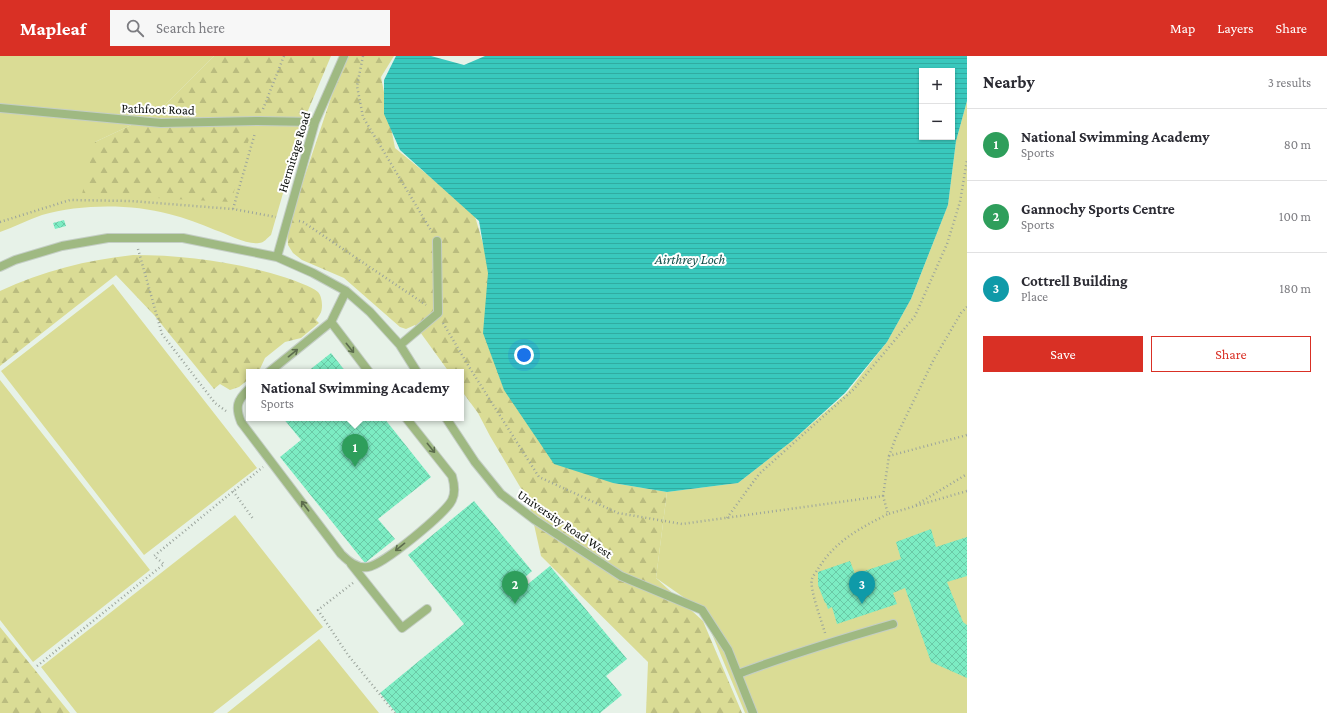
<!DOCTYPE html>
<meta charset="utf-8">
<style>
body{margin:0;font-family:"Crimson Pro",serif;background:#f7f7f7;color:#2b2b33}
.controls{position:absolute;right:12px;top:12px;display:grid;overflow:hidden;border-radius:0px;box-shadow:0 1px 3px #0004}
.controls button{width:36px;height:36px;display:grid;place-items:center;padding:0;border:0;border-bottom:1px solid #e1e1e2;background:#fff;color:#2b2b33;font:20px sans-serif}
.you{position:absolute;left:524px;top:299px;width:14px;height:14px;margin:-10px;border:3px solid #fff;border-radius:50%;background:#1a73e8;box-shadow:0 0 0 6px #1a73e833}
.badge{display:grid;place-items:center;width:26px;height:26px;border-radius:50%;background:#d93025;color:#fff;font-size:13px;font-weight:700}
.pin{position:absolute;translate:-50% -33px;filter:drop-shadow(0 1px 2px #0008)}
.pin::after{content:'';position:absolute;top:21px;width:14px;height:12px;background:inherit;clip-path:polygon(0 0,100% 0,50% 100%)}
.popup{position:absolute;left:246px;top:313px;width:218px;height:52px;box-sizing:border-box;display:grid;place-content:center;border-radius:0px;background:#fff;filter:drop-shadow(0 1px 3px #0005);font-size:13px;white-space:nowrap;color:#7c7c81}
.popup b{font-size:15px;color:#2b2b33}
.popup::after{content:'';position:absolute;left:50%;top:100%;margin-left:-8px;border:8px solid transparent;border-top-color:#fff}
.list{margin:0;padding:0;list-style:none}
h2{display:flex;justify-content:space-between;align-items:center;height:52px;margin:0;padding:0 16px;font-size:17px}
h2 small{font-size:13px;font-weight:400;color:#7c7c81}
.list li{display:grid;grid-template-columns:26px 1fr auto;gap:12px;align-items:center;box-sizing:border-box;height:72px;padding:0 16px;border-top:1px solid #e1e1e2}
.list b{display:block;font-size:15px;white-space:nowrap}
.list p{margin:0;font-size:13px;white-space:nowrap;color:#7c7c81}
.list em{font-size:13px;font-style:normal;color:#7c7c81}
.actions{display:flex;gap:8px;padding:12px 16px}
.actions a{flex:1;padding:9px 0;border:1px solid #d93025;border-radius:0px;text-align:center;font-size:14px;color:#d93025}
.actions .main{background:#d93025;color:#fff}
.icon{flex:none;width:22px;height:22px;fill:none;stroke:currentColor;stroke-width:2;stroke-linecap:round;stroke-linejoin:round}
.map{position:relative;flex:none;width:967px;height:657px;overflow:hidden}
header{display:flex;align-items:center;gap:24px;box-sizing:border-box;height:56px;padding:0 20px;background:#d93025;color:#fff}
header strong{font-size:19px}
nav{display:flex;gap:22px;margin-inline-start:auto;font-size:14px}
.search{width:280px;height:36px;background:#f7f7f7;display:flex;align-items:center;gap:10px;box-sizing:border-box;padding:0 14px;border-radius:0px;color:#7c7c81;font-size:15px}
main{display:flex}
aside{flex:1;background:#fff}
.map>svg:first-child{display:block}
.grass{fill:#dadc95}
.forest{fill:url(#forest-firs)}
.water{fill:url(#water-rules);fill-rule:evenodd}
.building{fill:url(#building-cross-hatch)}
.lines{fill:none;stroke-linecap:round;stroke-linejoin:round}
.lane-casing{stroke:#c4cec5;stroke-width:10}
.path{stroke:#9ba49c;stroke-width:2.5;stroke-dasharray:1 3;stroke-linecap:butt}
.lane{stroke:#9fb982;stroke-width:8}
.oneway{stroke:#5c6c4d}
.labels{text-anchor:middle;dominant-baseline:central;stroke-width:4;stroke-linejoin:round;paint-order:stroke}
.street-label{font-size:13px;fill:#0b0f0c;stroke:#fff}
.water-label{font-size:14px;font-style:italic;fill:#134f4a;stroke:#fff}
</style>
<header>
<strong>Mapleaf</strong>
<div class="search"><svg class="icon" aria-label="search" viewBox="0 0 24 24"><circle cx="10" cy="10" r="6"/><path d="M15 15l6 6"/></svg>Search here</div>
<nav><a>Map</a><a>Layers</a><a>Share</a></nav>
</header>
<main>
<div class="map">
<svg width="967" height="657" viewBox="0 0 967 657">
<defs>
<pattern id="forest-firs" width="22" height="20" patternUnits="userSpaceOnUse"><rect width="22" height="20" fill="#dadc95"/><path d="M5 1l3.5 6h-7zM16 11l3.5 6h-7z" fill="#babc7f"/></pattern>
<pattern id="water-rules" width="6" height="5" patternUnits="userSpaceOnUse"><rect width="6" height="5" fill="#39c8bd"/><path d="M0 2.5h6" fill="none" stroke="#31aba1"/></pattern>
<pattern id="building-cross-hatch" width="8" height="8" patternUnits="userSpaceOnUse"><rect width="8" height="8" fill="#7cecc3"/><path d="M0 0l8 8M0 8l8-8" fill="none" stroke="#6ac9a6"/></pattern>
</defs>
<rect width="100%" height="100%" fill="#e7f2e8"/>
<path class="grass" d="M0 0H214L157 57 95 86 255 62 304 64 271 179C267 182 264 187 259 187 247 189 227 178 215 174 201 168 185 162 169 158 131 148 81 148 42 159 28 164 14 171 0 176Z
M967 45V657H745L702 554 656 522 667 436 738 427 792 385 847 337 887 286 911 243 948 149 956 85Z
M113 228 257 412 144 499 1 315Z
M0 324 150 514 33 606 0 564Z
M235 459 323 571 213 657H77L41 611Z
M319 583 379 657H227Z"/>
<path class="forest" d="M214 0H331L304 64 255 62 231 146 82 138 95 86 157 57Z
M345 0H394L381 21 395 92 474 157 489 208 613 427 667 436 656 522 703 565 742 657H646L648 606 541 500 529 446 490 380 478 357 461 334V316H449L415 269 406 273 400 271 344 222 302 204 293 197 288 189 287 173Z
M133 199C185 199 237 206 287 222 295 225 311 230 318 236 322 240 323 251 321 256 320 259 318 261 316 264L319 267 301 282 285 286 265 302 259 315 249 316V323L239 331 230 334 220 328 214 333 154 259 116 219 0 310V235C42 215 87 204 133 199Z
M0 571 70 657H0Z"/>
<path class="water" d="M396 0H431L464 9 485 0H967V45L956 85 948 149 911 243 887 286 845 337 792 385 738 427 667 436 613 427 554 408 504 334 483 277 488 217 479 165 400 94 384 58V24ZM922 15H952V81H922Z"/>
<path class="building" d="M64 164 66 170 55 173 53 167Z
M331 297 346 316H307Z
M283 362H384L431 421 378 463 395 483 365 507 280 401 301 384Z
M474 445 532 515 523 523 528 528 550 510 627 603 606 620 622 639 600 657H396L380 637 464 568 408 499Z
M931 473 936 491 967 481V520L947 526 963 566 967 569V622L931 606 905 532 893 537 897 548 837 568 832 551 828 553 826 547H825L818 529V516L850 505 855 518 901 503 896 486Z"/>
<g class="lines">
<defs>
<path id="lane" d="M0 52 161 67 258 65 315 66
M277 201 315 66 344 0
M0 211 15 204 62 190 108 182H183L277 201 313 217 346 235 370 256 400 289 417 316
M331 266 369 316
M400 289 438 257 437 185
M269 316 331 266 346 235
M249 333C237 344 235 351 241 366L341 498C348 505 357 513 368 511 383 509 446 457 452 444 456 436 454 427 452 420L406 362
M446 362 475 406 501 438 535 464 621 520 702 554 728 594 753 657
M351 508 402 572 427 553
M738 618C789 599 841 583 893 568"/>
</defs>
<use href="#lane" class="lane-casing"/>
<path class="path" d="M363 0 357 30 363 61 432 176
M263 53 284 0
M233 153 255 77
M299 165 303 166 426 249
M0 166 70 144 131 145 233 153 276 161
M138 193 162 278 215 347 226 355
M443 267 471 314 539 421 618 457 682 468 883 440 888 458 967 435
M889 400 896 381 934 303 961 257 967 251
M233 435 254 464
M883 440 889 400 967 379
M916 449 967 418
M727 462 759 418 854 333 915 260 947 188 960 146 967 104
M353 527 318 554 348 599 395 657
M825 577C822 566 809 532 812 523 813 520 816 516 818 513 835 485 860 472 888 458
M37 610 164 508 154 500 263 411"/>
<use href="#lane" class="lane"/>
</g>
<defs><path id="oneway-shaft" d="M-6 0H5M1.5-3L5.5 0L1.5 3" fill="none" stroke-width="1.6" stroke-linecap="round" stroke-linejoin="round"/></defs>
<g class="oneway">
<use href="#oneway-shaft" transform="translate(350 292) rotate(51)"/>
<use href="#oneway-shaft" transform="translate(293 297) rotate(-39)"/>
<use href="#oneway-shaft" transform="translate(431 392) rotate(51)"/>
<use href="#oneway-shaft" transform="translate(305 450) rotate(-127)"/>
<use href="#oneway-shaft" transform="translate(400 491) rotate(141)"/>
</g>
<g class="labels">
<g class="street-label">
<text transform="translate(158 53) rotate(2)">Pathfoot Road</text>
<text transform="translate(294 96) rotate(-73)">Hermitage Road</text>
<text transform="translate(565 468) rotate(34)">University Road West</text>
</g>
<g class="water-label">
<text x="690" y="203">Airthrey Loch</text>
</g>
</g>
</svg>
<div class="controls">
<button>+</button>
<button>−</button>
</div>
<div class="you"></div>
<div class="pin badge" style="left:355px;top:411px;background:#2e9e5b">1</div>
<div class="popup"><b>National Swimming Academy</b>Sports</div>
<div class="pin badge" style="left:515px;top:548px;background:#2e9e5b">2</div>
<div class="pin badge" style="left:862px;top:548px;background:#0f9aa8">3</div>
</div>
<aside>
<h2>Nearby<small>3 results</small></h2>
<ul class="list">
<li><span class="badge" style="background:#2e9e5b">1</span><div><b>National Swimming Academy</b><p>Sports</p></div><em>80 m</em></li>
<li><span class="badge" style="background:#2e9e5b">2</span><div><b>Gannochy Sports Centre</b><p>Sports</p></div><em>100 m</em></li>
<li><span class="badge" style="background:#0f9aa8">3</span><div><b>Cottrell Building</b><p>Place</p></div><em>180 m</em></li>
</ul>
<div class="actions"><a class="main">Save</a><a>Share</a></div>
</aside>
</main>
